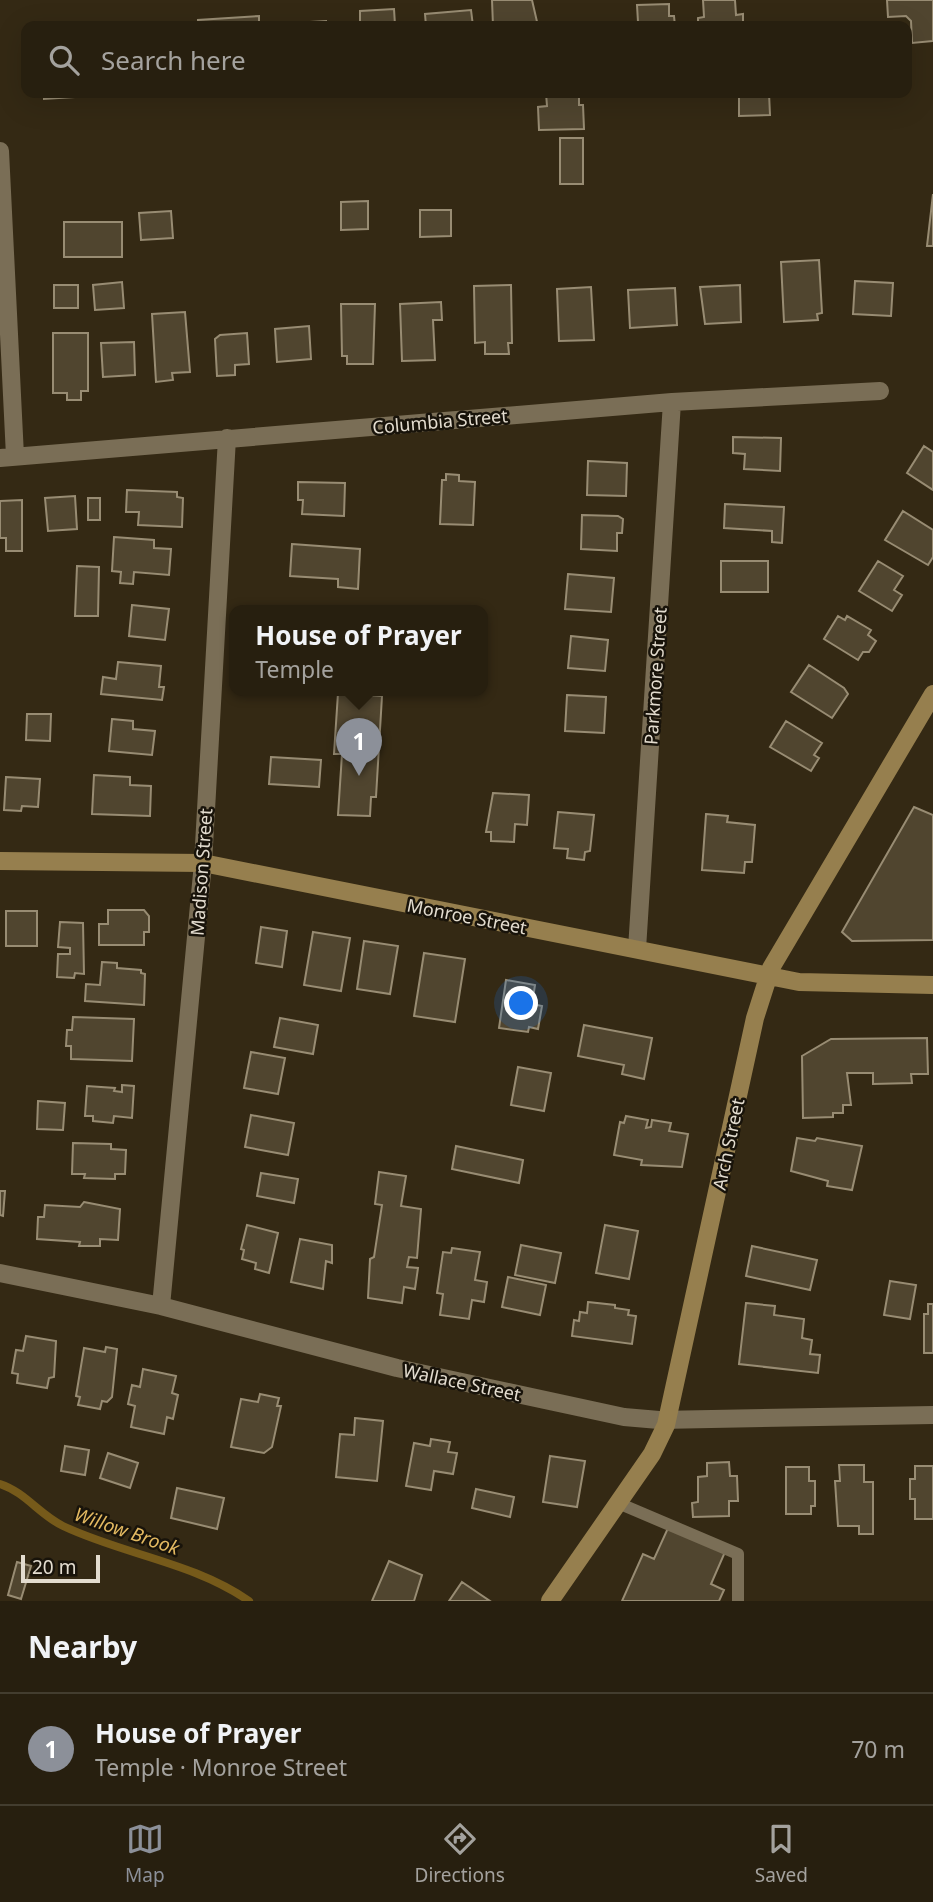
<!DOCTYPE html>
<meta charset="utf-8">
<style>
body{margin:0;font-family:"Noto Sans",sans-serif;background:#332c1d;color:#f1f3f6}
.scale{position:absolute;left:21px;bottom:18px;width:79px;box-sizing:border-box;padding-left:7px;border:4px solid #e3dccf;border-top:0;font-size:19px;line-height:24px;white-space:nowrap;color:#e3dccf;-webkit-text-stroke:5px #18130a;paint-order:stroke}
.you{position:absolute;left:522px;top:1004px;width:24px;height:24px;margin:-18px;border:5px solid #fff;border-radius:50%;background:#1a73e8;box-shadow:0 0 0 10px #1a73e833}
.badge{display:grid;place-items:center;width:46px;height:46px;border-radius:50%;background:#8c9099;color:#fff;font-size:23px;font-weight:700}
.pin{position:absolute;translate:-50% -58px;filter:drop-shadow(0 2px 4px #0008)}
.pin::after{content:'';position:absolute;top:37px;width:24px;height:21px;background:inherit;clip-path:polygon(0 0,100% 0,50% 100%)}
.popup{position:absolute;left:229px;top:605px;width:259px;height:91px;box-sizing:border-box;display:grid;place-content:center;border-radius:14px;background:#271f0f;filter:drop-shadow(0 2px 5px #0005);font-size:23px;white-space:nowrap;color:#a4a29e}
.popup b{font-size:26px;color:#f1f3f6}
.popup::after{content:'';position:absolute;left:50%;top:100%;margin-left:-14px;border:14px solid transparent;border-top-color:#271f0f}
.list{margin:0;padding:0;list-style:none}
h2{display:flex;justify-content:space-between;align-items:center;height:91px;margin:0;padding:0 28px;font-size:30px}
h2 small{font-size:23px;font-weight:400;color:#a4a29e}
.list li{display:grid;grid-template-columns:46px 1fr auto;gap:21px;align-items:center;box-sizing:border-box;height:112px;padding:0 28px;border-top:2px solid #433d2f}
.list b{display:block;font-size:26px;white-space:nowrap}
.list p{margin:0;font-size:23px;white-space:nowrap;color:#a4a29e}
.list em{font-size:23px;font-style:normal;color:#a4a29e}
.icon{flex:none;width:38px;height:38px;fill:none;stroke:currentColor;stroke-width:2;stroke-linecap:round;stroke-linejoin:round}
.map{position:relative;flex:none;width:933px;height:1601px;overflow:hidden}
.search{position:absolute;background:#271f0f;box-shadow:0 7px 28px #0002;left:21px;right:21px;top:21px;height:77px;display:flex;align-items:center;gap:18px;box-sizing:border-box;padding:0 24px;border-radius:14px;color:#a4a29e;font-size:26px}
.sheet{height:203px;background:#271f0f}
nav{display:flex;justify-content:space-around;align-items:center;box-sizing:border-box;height:98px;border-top:2px solid #433d2f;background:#271f0f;font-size:19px;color:#a4a29e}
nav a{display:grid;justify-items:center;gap:4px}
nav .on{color:#8c9099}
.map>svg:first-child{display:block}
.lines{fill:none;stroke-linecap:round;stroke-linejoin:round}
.stream{stroke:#765a1a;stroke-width:8}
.building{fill:#50452f;stroke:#988c73;stroke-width:2}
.lane{stroke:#7a6e56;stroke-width:12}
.street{stroke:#7a6e56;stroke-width:18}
.secondary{stroke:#967f4e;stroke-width:18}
.labels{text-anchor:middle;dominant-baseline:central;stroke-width:5;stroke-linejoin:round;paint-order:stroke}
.street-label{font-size:18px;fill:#e3dccf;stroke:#18130a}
.water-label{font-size:19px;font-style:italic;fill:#e3b961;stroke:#18130a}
</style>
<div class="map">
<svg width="933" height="1601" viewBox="0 0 933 1601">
<rect width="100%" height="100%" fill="#342914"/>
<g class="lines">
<path class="stream" d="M0 1484C25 1492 40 1515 63 1526 124 1555 193 1562 249 1601"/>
</g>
<path class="building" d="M492 0H532L538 26H493Z
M703 0H735L736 15 743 14V26H698V18L704 17Z
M887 0H933V41L912 43 911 21 906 16 888 17Z
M669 4V16H674L675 26H631V22H638L637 5Z
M394 9 395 25 402 26H360V11Z
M471 10 473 26H426L425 14Z
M259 16V26H198V20Z
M326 21V26H293V23Z
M171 24V26H137V25Z
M44 93H89L90 96 44 99Z
M546 93H579V105H583L584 129 539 130 538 107 547 106Z
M739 93H769L770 115 739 116Z
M560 138H583V184H560Z
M933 194V246H927Z
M368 201V229L341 230V202Z
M420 210H451V236L420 237Z
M171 211 173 238 141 240 139 213Z
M64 222H122V257H64Z
M819 260 822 313 817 314 818 320 784 322 781 262Z
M855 281 893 283 891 316 853 314Z
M122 282 124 308 95 310 93 285Z
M54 285H78V308H54Z
M511 285 512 343H508L509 354H485V342L475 343 474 286Z
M740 285 741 322 705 324 700 287Z
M591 287 594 340 559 341 557 289Z
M675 288 677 325 630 328 628 290Z
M441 302 442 320H433L435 360 402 361 400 304Z
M341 304H375L373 364H347V356H342Z
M185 312 190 372 172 373 173 380 156 382 152 314Z
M309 326 311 359 277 362 275 329Z
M53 333H88V391H81V400H67V393H53Z
M247 333 249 364 235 365V375L217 376 215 339 220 335Z
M134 342 135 375 103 377 101 343Z
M733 437 781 438 780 471 744 469 745 454 733 453Z
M924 446 933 452V490L907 473Z
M588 461 627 463 626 496 587 495Z
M446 474 459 475V481L475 482 473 525 440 524 442 480H446Z
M298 482 345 483 344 516 302 514 303 500H298Z
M127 490 177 492V497L183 498 182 527 138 525 139 512H126Z
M75 496 77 529 48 531 45 498Z
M88 498H100V520H88Z
M22 500V551H6V538H0V501Z
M725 504 784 507 782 543 772 542V531L724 528Z
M903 511 933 530V557L928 565 885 540Z
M582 515 618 516 623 519 622 533H617V551L581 549Z
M114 537 154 540V548L171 549 169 575 134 572 133 584 120 583 121 572 112 571Z
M292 544 360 549 358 589 338 587V579L290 576Z
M721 561H768V592H721Z
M878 561 903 576 894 590 902 595 892 611 859 591Z
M77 566 99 567 98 616H75Z
M568 574 614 578 611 612 565 609Z
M132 605 169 609 165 640 129 636Z
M838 616 845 620 847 616 871 630 868 635 876 641 869 652H863L858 660 824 639Z
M571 636 608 640 605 671 568 668Z
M118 662 161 666 159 687H164L162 700 101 694 103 677 116 679Z
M809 665 844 688 848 694 832 718 791 692Z
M338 693 382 696 376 797H371L370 816 338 815 342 754H334Z
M567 695 606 697 604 733 565 731Z
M27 714H51L50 741 26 740Z
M112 719 133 721V729L155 731 152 755 109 751Z
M786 721 822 743 814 755 819 758 811 771 770 747Z
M271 757 321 760 319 787 269 784Z
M94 775 130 777V785L151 786 150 816 92 814Z
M6 777 40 779 38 807 22 806 21 811 4 810Z
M493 793 529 795 527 825 515 824 514 842 491 841V832H486Z
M914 807 933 815V940L852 941 842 932Z
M558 812 594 815 590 851 585 852 584 860 567 858 568 849 554 848Z
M706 814 728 816 727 822 755 825 752 862H745L744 873 702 870Z
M108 910H144L149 916V932H144V945H99V924H108Z
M6 911H37V946H6Z
M60 922 83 923 84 974 75 973 74 978 57 977 58 954H70V948L58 947Z
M261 927 287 931 282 967 256 963Z
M313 932 350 938 341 991 304 985Z
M364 941 398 946 390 994 357 989Z
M424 953 465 959 455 1022 414 1016Z
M102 962 117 963V968L141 970V973L145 974 144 1005 85 1001 86 984 100 985Z
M506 980 535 985 532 1004 542 1006 538 1029 529 1027 528 1032 499 1028Z
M73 1017 134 1019 132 1061 71 1059V1046H66L67 1030H72Z
M280 1018 318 1025 313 1054 274 1047Z
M584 1025 652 1038 644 1079 622 1074 624 1065 578 1056Z
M927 1038 928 1074H911L912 1083 873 1084V1073H847L851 1105H843V1113H833V1117L803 1118 802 1056 831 1039Z
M251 1052 285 1058 278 1094 244 1088Z
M518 1067 551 1073 544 1111 511 1105Z
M122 1085 134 1086 132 1118 114 1116 113 1123 93 1121V1116H85L87 1086 115 1088 114 1091 122 1092Z
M38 1101 65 1103 63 1130 37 1129Z
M251 1115 294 1123 288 1155 245 1147Z
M626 1116 648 1120 646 1128 651 1127 652 1120 671 1123 669 1131 688 1134 682 1167 641 1165 642 1160 614 1155 620 1122 624 1123Z
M797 1138 815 1141 817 1138 862 1146 852 1190 827 1186 828 1181 791 1171Z
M73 1143 111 1144V1149L126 1150 125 1174H115V1179L84 1178 85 1174H72Z
M456 1146 523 1160 519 1183 452 1169Z
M379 1172 406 1176 401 1206 421 1209 417 1258 409 1257 407 1267 418 1268 415 1289 404 1287 402 1303 368 1298 370 1259 374 1257 382 1205 375 1204Z
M261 1173 298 1179 294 1203 257 1196Z
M0 1191H5L3 1216 0 1215Z
M84 1202 120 1209 118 1240 100 1239V1246H79L80 1242 37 1239 38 1217H44L45 1205 80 1207Z
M247 1225 278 1233 269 1273 255 1269 256 1263 242 1259 244 1250 241 1249Z
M605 1225 638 1231 629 1279 596 1273Z
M300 1239 332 1245V1263L326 1261 323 1289 291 1282Z
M521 1245 561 1253 555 1283 515 1275Z
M752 1246 817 1260 810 1290 746 1276Z
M452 1248 480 1252 475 1280 487 1282 484 1302 472 1300 469 1319 440 1315 443 1294 437 1293 443 1252 451 1253Z
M508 1277 546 1285 540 1315 502 1307Z
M890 1281 916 1285 910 1319 884 1315Z
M588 1302 615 1305V1308L629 1310 628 1315 636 1316 632 1344 572 1336 574 1320 579 1321 580 1312 587 1313Z
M746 1303 775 1306 774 1315 804 1319 802 1338 812 1340 810 1354 820 1355 818 1373 739 1364Z
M928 1304H933V1353H924V1314H928Z
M26 1336 56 1341 54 1377 49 1378 47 1388 17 1383 18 1374 12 1373 16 1350 23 1351Z
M106 1347 117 1349 112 1397 107 1402 102 1401 100 1409 78 1405 80 1397 76 1396 84 1348 105 1352Z
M143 1369 176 1376 172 1393 178 1395 173 1419 167 1417 164 1434 131 1427 135 1406 128 1404 132 1385 140 1387Z
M260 1394 279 1398 277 1406H281L272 1447 264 1453 231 1447 241 1399 258 1402Z
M355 1418 383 1421 377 1481 336 1477 340 1434 354 1435Z
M431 1439 450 1442 448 1452 457 1453 453 1474 434 1471 431 1490 406 1486 414 1443 430 1446Z
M65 1446 89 1450 85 1475 61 1471Z
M108 1453 138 1463 130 1488 100 1478Z
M550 1456 585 1461 577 1507 543 1502Z
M729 1462 730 1476H737L738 1501H729V1516L693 1517 692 1503 698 1502V1477L707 1476V1463Z
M839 1465H864V1482H873V1534H859V1526H838L835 1481H840Z
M915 1466H933V1519H915V1499H910V1479H915Z
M786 1467H809V1481H815V1506H811V1514H786Z
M177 1488 224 1498 217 1529 171 1518Z
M476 1489 514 1497 510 1517 472 1508Z
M668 1528 725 1552 711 1584 724 1590 719 1601H622L643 1554 654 1559Z
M389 1561 422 1575 414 1601H372Z
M17 1562 31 1566 21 1599 8 1595Z
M462 1582 490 1601H449Z"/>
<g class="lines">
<path class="lane" d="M618 1503 738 1554V1601"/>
<path class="street" d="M0 151 15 456
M0 458 672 402 880 391
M637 949 672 402
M0 1273 161 1306 397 1368 624 1417 659 1420 933 1415
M161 1306 203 863 227 438"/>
<path class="secondary" d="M0 861 203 863 799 982 933 985
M550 1601 652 1454 666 1425 755 1018 771 968 933 694"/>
</g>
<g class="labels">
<g class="street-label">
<text transform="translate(440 421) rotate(-5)">Columbia Street</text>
<text transform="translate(655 676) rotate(-86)">Parkmore Street</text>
<text transform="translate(201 872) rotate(-86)">Madison Street</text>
<text transform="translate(467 916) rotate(11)">Monroe Street</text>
<text transform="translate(728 1144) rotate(-78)">Arch Street</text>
<text transform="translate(462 1382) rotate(12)">Wallace Street</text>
</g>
<g class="water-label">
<text transform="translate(127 1531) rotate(19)">Willow Brook</text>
</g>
</g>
</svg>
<div class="scale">20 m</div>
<div class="you"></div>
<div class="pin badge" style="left:359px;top:776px">1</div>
<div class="popup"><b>House of Prayer</b>Temple</div>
<div class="search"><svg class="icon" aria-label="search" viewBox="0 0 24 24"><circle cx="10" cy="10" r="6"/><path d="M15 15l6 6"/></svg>Search here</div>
</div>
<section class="sheet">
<h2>Nearby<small></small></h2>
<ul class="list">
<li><span class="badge">1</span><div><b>House of Prayer</b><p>Temple · Monroe Street</p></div><em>70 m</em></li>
</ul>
</section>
<nav>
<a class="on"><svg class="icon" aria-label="map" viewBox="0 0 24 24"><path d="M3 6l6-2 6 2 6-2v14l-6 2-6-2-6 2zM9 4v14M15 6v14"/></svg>Map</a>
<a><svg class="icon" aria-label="directions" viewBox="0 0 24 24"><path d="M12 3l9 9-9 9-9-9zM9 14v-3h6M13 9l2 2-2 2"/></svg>Directions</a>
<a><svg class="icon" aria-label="saved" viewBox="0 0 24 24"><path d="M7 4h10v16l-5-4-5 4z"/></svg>Saved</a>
</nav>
